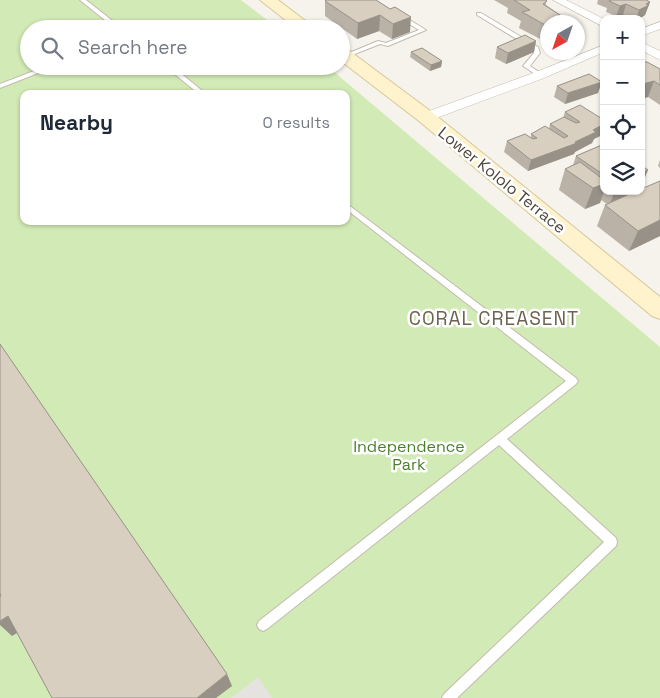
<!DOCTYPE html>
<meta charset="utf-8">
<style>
body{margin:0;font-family:"Space Grotesk",sans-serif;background:#f2f2f3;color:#1f2937}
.controls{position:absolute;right:15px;top:15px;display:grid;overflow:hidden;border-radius:10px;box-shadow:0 1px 4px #0004}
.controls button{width:45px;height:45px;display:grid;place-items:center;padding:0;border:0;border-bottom:1px solid #e0e1e3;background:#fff;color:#1f2937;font:25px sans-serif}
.compass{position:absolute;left:540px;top:15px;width:45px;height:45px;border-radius:50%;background:#fff;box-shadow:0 1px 4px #0004;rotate:220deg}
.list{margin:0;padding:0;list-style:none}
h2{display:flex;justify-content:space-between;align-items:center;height:65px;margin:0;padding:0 20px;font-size:21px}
h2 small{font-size:16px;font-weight:400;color:#747a83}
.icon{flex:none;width:28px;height:28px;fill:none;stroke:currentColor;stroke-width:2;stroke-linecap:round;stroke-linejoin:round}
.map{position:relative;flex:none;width:660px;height:698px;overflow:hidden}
.search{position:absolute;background:#fff;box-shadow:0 1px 4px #0004;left:20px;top:20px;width:330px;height:55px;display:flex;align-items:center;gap:12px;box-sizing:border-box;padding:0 18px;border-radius:28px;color:#747a83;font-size:19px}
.panel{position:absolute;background:#fff;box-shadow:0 1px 4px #0004;left:20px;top:90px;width:330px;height:135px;border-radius:10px}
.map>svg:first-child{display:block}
.green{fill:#d2eab5;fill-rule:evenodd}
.parking{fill:#e5e3e0}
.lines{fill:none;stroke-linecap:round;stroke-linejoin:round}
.lane-casing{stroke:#c2bbae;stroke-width:2}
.street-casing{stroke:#c2bbae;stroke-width:1}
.secondary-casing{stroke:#d6c79b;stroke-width:2}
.lane{fill:#fff;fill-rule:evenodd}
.street{fill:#fff;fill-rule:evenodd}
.secondary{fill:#fff3cd;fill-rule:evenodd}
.wall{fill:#bab2a6}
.shaded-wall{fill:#979187}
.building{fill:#d8cfc1;stroke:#979187}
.labels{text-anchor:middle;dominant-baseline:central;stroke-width:5;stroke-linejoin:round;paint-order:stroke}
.street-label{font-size:16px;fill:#4b4439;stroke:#fff}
.park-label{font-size:16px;fill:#4a7f2a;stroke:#fff}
.quarter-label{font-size:19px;letter-spacing:1px;fill:#6e6250;stroke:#fff}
</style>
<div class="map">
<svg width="660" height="698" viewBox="0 0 660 698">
<rect width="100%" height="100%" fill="#f6f3ec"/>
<path class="green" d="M0 0H241L279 29H29V66H327L660 347V698H0ZM24 94H346V221H24Z"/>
<path class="parking" d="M258 677 272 698H231Z"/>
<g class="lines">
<defs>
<path id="lane" d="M80 0H86L123 29H116Z
M477 13H481L538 47 540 53 530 66 542 74V76H538L523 66 534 53 533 49 477 15Z
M408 19 426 30 388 46 380 44 347 57 342 56 378 41 386 43 419 30 406 22V20Z
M47 66H56L0 88V84Z
M165 66H172L206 94H199Z
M346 203 576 378 578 381 576 384 507 439 616 538 617 542 616 546 457 698H442L444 694 604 542 499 445 267 629 263 631 259 629 257 625 259 621 566 381 346 209Z"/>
<path id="street" d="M553 0H566L604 19V27Z
M660 22V29L641 36V29Z
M641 42 660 51V60L641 50Z
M604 45V52L544 78 431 120 426 121 420 117 421 114 536 72Z"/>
<path id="secondary" d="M260 0H278L316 29H297Z
M341 48 347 49 433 113 660 297V319L652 316 419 121 341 61Z"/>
</defs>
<use href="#lane" class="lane-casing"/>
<use href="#street" class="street-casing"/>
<use href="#secondary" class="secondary-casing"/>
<use href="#lane" class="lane"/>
<use href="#street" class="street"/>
<use href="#secondary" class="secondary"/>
</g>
<path class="wall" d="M376 0 410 32 392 39 379 31 357 39 325 16V1Z
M494 0H546V5L563 17 562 22H548V40L544 41 519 28 521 21 507 13 508 8Z
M598 0H646L650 2 645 15 639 19H632L623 15 616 16 606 12 607 8 597 4Z
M536 41 534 52 506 64 495 58 497 47Z
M411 52 442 61 441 67 430 71 410 57Z
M641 62 660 69V105L648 97 641 99Z
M557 86 598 93 565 104 554 97Z
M565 112 604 120V134L594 139 592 143 575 152 574 154 528 171 504 152 507 141 531 137V134L549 129 550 124 563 118Z
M604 144V191H641L660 181V236L629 251 597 226 605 205 607 204 601 200 600 203 585 209 559 190 565 169 573 165 576 156Z
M660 160V168L658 166Z"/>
<path class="shaded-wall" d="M650 2 645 15 639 19H636L639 10 646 4Z
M626 4 623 15 616 16 620 6Z
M380 15 379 31 357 39 358 23Z
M411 17 410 32 392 39 393 24Z
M547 26 548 40 544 41Z
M536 41 534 52 506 64 508 53Z
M442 61 441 67 430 71 431 65Z
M654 81 648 97 641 99V90L643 84Z
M602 82 598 93 565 104 568 93Z
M604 124V134L594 139 592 143 575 152 574 154 528 171 531 160 575 142 593 130Z
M648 170 641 187V173Z
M604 184V191L600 203 585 209 593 188Z
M615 191H638L609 206Z
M660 220V236L629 251 638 231Z
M8 616 22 630 12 636 0 625V621Z
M227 674 232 686 216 698H197Z"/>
<path class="building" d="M326 0H376L390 9 395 7 411 17 393 24 380 15 358 23 325 1Z
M514 0H546L547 1 543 4 563 17 560 21 556 22H548L547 26 522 12 530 10Z
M611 0H646L650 2 646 4 649 5 639 10 626 4 620 6 609 1Z
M525 35 536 41 508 53 497 47Z
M422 48 442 61 431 65 411 52Z
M641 62H647L660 69V85L654 81 643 84 641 83Z
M589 74 602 82 568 93 557 86Z
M580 105 604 120V124L593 130 596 132 575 142 577 143 531 160 507 141 525 134 533 139 537 138 531 134 545 126 564 138 568 136 550 124 564 117 576 123 580 122 565 112Z
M604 144V175L576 156Z
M580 162 604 180V184L593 188 565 169Z
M641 165 648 170 641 173Z
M660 181V220L638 231 605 205 636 191H641V189Z
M0 344 227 674 197 698H52L8 616 0 621V597L1 596 0 593Z"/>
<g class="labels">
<g class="street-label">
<text transform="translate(502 180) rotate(39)">Lower Kololo Terrace</text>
</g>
<g class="park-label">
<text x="409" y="446">Independence<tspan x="409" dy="18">Park</tspan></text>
</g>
<g class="quarter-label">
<text x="494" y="318">CORAL CREASENT</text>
</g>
</g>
</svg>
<div class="controls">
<button>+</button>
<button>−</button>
<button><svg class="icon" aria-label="locate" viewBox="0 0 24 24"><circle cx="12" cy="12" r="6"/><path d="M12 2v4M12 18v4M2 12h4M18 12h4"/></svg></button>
<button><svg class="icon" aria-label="layers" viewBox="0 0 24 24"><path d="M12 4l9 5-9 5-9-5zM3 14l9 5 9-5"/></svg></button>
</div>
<svg class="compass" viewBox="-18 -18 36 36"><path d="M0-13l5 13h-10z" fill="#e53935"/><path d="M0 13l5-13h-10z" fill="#747a83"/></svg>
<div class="search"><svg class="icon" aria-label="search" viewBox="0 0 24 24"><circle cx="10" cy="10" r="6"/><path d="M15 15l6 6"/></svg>Search here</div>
<section class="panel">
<h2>Nearby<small>0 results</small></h2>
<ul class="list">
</ul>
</section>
</div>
